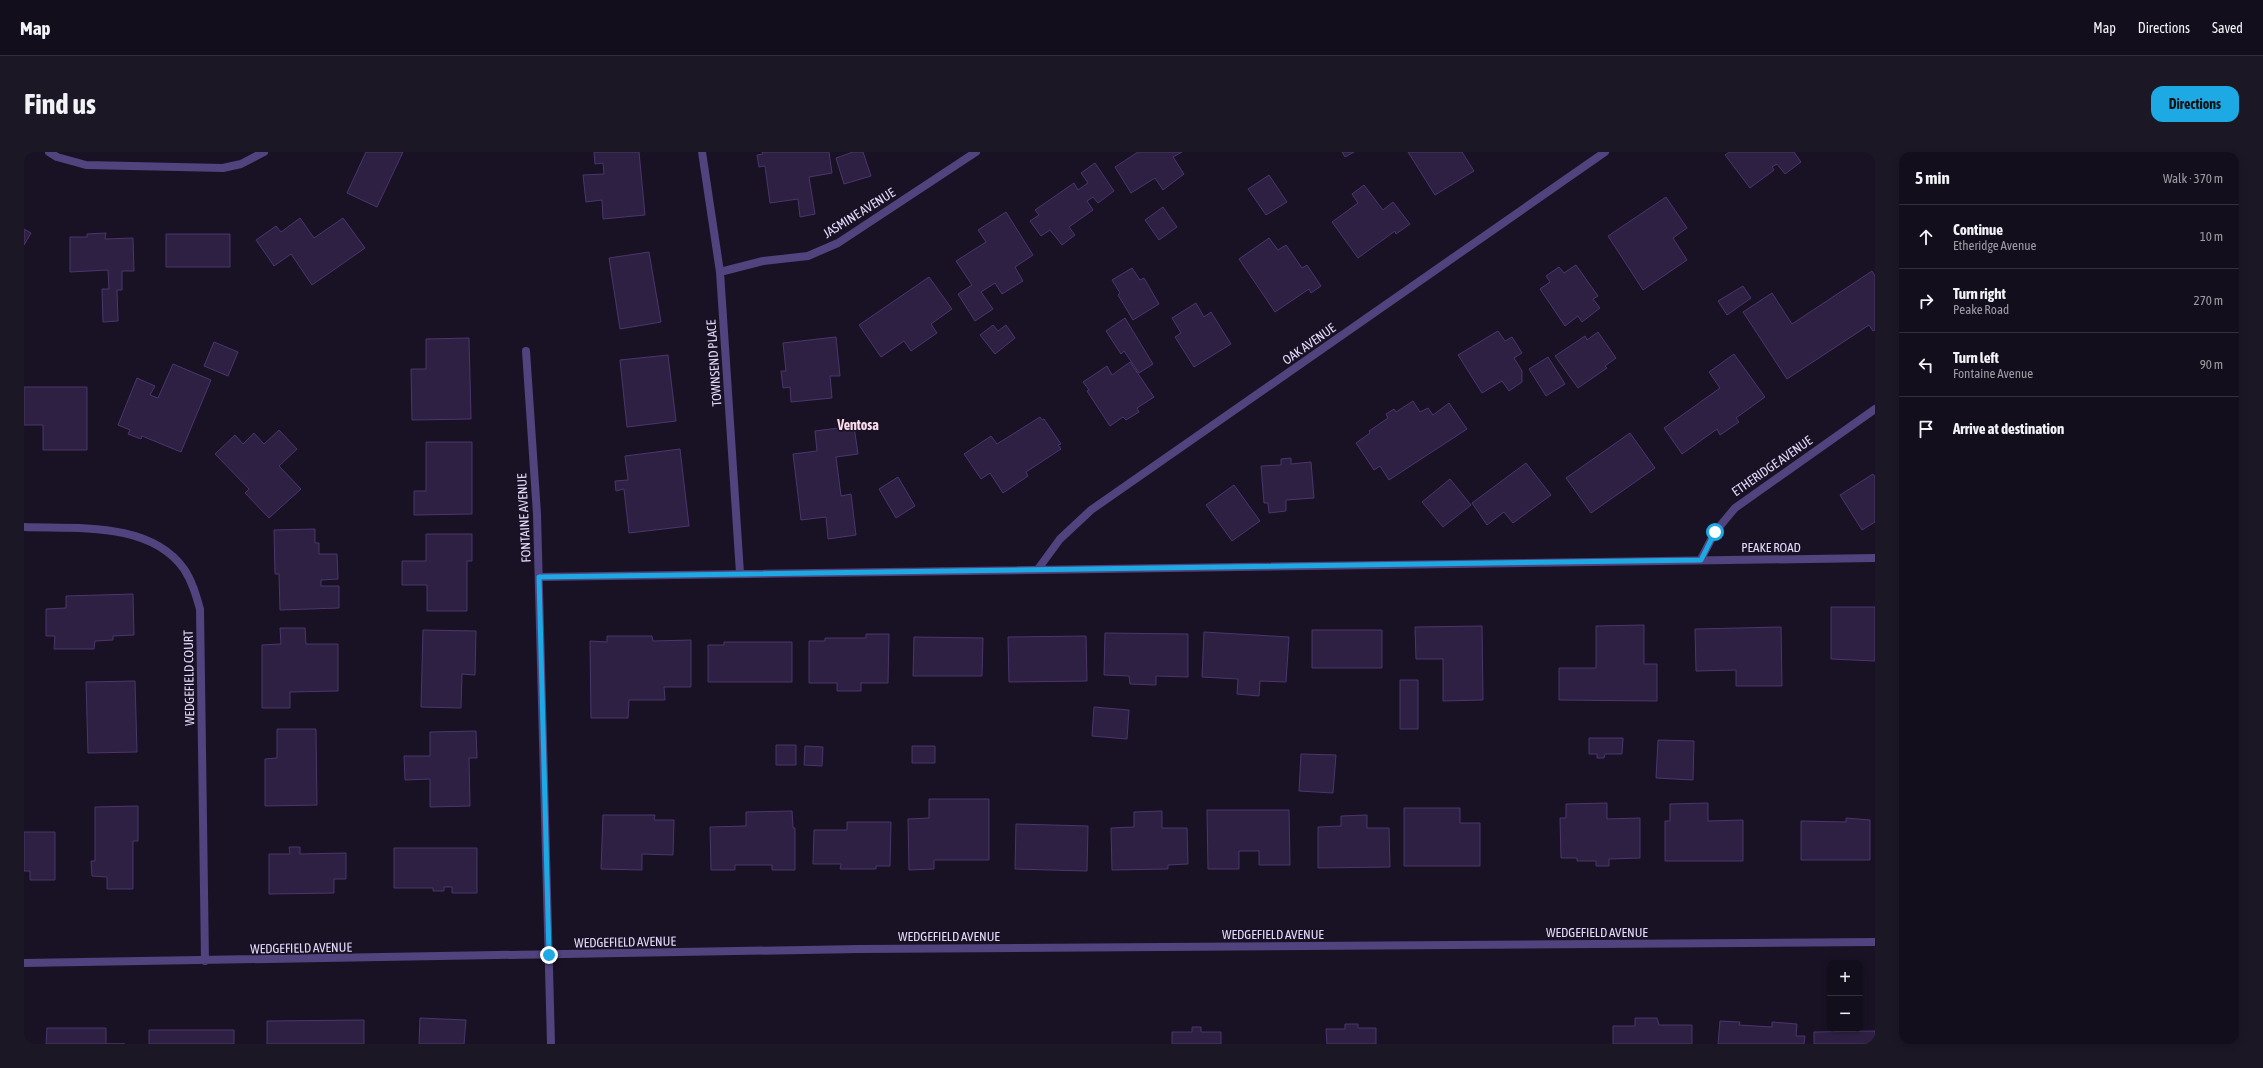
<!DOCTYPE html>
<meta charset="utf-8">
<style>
body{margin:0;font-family:"Asap Condensed",sans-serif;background:#1c1725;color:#f1f3f6}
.controls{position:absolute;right:12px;bottom:12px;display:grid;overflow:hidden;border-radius:8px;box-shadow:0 2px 6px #0003}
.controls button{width:36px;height:36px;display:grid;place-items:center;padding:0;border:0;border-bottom:1px solid #322e3b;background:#130e1c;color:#f1f3f6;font:20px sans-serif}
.stop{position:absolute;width:12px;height:12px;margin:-9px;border:3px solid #1da9e4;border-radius:50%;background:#fff}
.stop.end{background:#1da9e4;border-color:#fff;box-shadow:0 1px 4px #0008}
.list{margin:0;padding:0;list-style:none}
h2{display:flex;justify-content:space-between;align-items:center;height:52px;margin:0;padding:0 16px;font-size:17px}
h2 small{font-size:13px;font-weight:400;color:#9d9ca3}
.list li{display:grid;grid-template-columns:26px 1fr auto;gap:12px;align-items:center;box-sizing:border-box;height:64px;padding:0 16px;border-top:1px solid #322e3b}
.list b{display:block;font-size:15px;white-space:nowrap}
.list p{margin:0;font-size:13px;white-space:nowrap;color:#9d9ca3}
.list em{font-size:13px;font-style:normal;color:#9d9ca3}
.icon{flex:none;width:22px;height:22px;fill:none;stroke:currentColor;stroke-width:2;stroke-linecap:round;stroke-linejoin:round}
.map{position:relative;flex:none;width:1851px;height:892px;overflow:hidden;border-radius:12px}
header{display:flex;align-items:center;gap:24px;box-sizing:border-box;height:56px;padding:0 20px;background:#130e1c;border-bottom:1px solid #322e3b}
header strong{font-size:19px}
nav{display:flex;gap:22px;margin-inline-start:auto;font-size:14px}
.intro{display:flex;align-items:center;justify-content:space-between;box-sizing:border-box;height:96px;padding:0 24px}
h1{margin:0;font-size:28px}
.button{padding:10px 18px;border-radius:12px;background:#1da9e4;color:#111;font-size:14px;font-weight:700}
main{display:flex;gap:24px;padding:0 24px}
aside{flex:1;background:#130e1c;border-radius:12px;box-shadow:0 2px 6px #0003}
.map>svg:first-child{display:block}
.building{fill:#2e2043;stroke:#4b356d}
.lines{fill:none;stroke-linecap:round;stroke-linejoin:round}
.minor{stroke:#50437e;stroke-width:8}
.route{stroke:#1da9e4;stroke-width:5}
.labels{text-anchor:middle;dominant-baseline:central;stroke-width:3.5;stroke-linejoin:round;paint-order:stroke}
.street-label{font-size:13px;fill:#e4dafb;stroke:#191225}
.neighbourhood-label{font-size:14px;font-weight:bold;fill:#fbdcea;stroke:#191225}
</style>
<header>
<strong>Map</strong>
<nav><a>Map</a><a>Directions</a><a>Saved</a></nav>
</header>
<div class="intro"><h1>Find us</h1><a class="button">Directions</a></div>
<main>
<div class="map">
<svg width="1851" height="892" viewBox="0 0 1851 892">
<rect width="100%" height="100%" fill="#191225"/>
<path class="building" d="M342 0H379L353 55 323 41Z
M570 0H615L621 63 579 67 578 48 562 50 559 23 580 22 579 11 571 12Z
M738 0H805L808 21 785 25 791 62 776 65 774 47 746 51 741 14 735 15 733 3 739 2Z
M829 0H839L847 24 820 32 812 6Z
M1114 0H1158L1149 5 1160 22 1139 38 1131 26 1107 41 1091 15Z
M1318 0H1330L1321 5Z
M1384 0H1438L1450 19 1411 43Z
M1705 0H1770L1777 10 1761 22 1753 12 1748 15 1750 18 1726 36 1701 3Z
M1071 11 1090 39 1074 51 1069 45 1063 49 1069 58 1045 75 1051 83 1038 93 1026 78 1017 84 1006 69 1015 63 1011 58 1050 31 1054 38 1064 31 1057 21Z
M1245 23 1263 50 1242 63 1224 37Z
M1340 33 1359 58 1369 50 1386 72 1372 82 1371 79 1334 106 1308 70 1334 51 1328 42Z
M1642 45 1663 76 1649 86 1663 108 1619 138 1584 84Z
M1139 55 1153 75 1135 88 1121 68Z
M982 60 1009 103 991 115 999 129 978 142 971 131 957 140 969 157 951 169 934 142 948 133 932 109 962 90 954 78Z
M276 66 290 86 319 66 341 96 288 133 267 102 250 114 232 88 252 74 257 80Z
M0 77 7 81 0 93Z
M82 81 81 87 109 86 110 119H98V138H93L94 169 79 170 78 137H85L84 118 46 120V85H63V82Z
M142 82H206V115H142Z
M1245 86 1254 98 1262 93 1278 116 1283 113 1297 134 1287 141 1285 137 1251 160 1215 107Z
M625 100 637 170 596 177 585 106Z
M1552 113 1574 144 1569 147 1576 156 1558 170 1554 164 1541 174 1516 137 1526 130 1522 124 1535 115 1540 121Z
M1108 116 1116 128 1120 126 1135 152 1109 168 1094 143 1096 141 1088 128Z
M1848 119 1851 124V178L1849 179 1845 173 1763 227 1719 160 1748 141 1768 172Z
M905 125 928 157 907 172 913 181 887 199 880 189 857 205 835 173Z
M1719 134 1727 146 1703 163 1694 149Z
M1172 151 1180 165 1187 160 1207 192 1170 215 1151 185 1157 181 1148 166Z
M1101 166 1129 212 1115 221 1100 199 1097 202 1082 179Z
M969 173 974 179 982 173 991 186 971 202 956 183Z
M1474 179 1481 189 1488 185 1498 201 1490 206 1498 219V230L1485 239 1478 229 1458 241 1434 203Z
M1574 180 1592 206 1581 214 1583 216 1554 236 1531 204 1561 184 1563 188Z
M812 185 816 224H806L808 246 767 250 766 235 759 236 757 219H762L759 191Z
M445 186 447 267 388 268 387 217H402V187Z
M190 190 214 200 204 224 180 214Z
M1710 202 1741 245 1712 266 1715 270 1696 283 1693 277 1658 302 1640 276 1696 236 1685 220Z
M644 203 652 269 603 275 596 208Z
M1524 205 1541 232 1522 244 1505 217Z
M1106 210 1130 245 1113 256 1115 260 1102 268 1099 265 1086 274 1063 239 1065 238 1059 230 1083 214 1088 223Z
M149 212 187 228 157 300 118 284 117 287 104 282 106 278 94 273 113 226 131 234 126 243 134 246Z
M0 235H63V298H19V273H0Z
M1389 249 1396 260 1404 256 1409 263 1425 251 1443 277 1365 328 1356 314 1350 318 1332 291 1346 281 1345 279 1364 266 1362 262 1370 257 1372 260Z
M1016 265 1018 268 1020 267 1037 292 1034 293 1037 297 1002 320 1004 324 979 341 966 321 957 327 940 302 967 284 973 292Z
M830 274 834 302 812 305 817 344 827 342 832 383 804 387 802 365 777 368 769 302 793 299 791 279Z
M255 278 273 297 255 314 277 337 245 366 221 341 225 337 191 302 211 283 219 292 230 281 240 292Z
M1606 281 1631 316 1567 361 1542 326Z
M402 290H448V362L390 363V339H402Z
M656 297 665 374 605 381 600 337 592 339 591 329 604 328 601 304Z
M1267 306V312L1287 310 1290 346 1262 348V359L1245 361 1244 351H1240L1237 314 1257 313V307Z
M1502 311 1527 343 1489 371 1480 360 1463 373 1448 351Z
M1849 322 1851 325V370L1838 378 1816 343Z
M874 325 891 354 872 366 855 337Z
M1426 327 1447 353 1419 375 1398 350Z
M1210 333 1236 369 1208 389 1182 353Z
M291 377V391H295V402H313L314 427 297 428V434H315V456L256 458 255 422H251L250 378Z
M402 382H448V409H443V459H403V433H378V409H402Z
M109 442 110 483 89 484V488L71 489 70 497H30L31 484H22V457L42 456V444Z
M1807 455H1851V509L1807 507Z
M1620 473V512H1633V549L1535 548V516H1572V474Z
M1458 474 1459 548 1419 549V507H1392L1391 475Z
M1757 475 1758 534H1712V518L1672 519 1671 477Z
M256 476H281L282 492H314V539L266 540V556H238V493L257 492Z
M399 478 452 479 451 523 438 522 437 556 397 555Z
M1288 478H1358V516H1288Z
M1180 480 1265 485 1262 530 1236 529 1235 544 1213 542 1214 527 1178 525Z
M1081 481 1164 482V525L1132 524V533L1106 532 1105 524 1080 523Z
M842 482H865L864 531H837V539H813V531H785V489H801V486H842Z
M583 484H628L629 489 667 488V535H640L641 548H605L604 566H567L566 489 583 490Z
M1062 484 1063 529 985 530 984 485Z
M890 485 959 486 958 524H889Z
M700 490H768V530H684V493H700Z
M1376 528H1394V577H1376Z
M111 529 113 600 64 601 62 530Z
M1070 555 1105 558 1103 587 1068 584Z
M253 577H292L293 653 241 654V607L253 606Z
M452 579 453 606H445L446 654 406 655V627L381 628 380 604H406V580Z
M1565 586H1599L1598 602H1581L1580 606H1573V602H1565Z
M1634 588 1670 589 1669 628 1632 626Z
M752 593H772V613H752Z
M781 594 799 595 798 614 780 613Z
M888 594H911V611H888Z
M1277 602 1312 603 1309 641 1275 639Z
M905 647H965V708H910V717L885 718 884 667 905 666Z
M1583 651V667L1616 666V706L1585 707V714H1572V709H1553V706H1537L1536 666H1542V652Z
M1684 651V669L1719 668V709H1641V669H1646V652Z
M114 654V689H109V737H83V725L68 724 67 709H71V655Z
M1380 656H1436V671H1456V714H1380Z
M1183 658H1265L1266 713H1235V699H1215V717H1184Z
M768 659 769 676H771V718H748V713H711V718H687L686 675 722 674V660Z
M1138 659V676H1163L1164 712 1144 713V717L1088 718 1087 676 1110 675V660Z
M579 663H631L630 668H650L649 703 618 702V718L577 717Z
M1343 663V676H1365L1366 715 1294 716V675L1317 674V664Z
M1822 666 1846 668V708H1777V669L1822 670Z
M823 670H867L866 714H852V717H816L817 712H789L790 678H823Z
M992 672 1064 674 1063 719 991 717Z
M0 680H31V728H6V719H0Z
M265 695H276V702L322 701V727H310V741L245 742V702H266Z
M370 696H453V741H428V735H420V739H409V736H370Z
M396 866 442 868 440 892H395Z
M1611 866H1633L1635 873H1668V892H1589V874H1611Z
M340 868V892H243V869Z
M1696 869 1716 870 1715 873 1748 875V870L1773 872 1772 884H1781L1780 892H1694Z
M1321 872H1334V876H1352V892H1303L1302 877H1321Z
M1168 875H1177V880H1197V892H1148V880H1168Z
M23 876H82V892H101H22Z
M125 878H210V892H125Z
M1851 879V892H1790V880Z"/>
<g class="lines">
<path class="minor" d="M25 0 33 5 62 13 199 16 217 12 240 0
M678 0 696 120 716 421
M696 120 739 109 784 104 814 91 952 0
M502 199 513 362 527 892
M0 375C52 377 126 369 160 417 168 429 172 443 176 457L181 809
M1677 407 1691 380 1711 356 1851 257
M1014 417 1036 387 1067 358 1581 0
M515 425 1851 406
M0 811 836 797 1851 790"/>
</g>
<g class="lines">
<path class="route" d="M525 803 515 425C902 418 1290 415 1677 408L1691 380"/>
</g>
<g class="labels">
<g class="street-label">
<text transform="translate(835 61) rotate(-32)">JASMINE AVENUE</text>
<text transform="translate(1285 192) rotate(-35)">OAK AVENUE</text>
<text transform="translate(690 211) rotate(-94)">TOWNSEND PLACE</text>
<text transform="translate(1748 314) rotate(-35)">ETHERIDGE AVENUE</text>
<text transform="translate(500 366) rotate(-93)">FONTAINE AVENUE</text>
<text x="1747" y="395">PEAKE ROAD</text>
<text transform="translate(165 526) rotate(-91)">WEDGEFIELD COURT</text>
<text x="1573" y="780">WEDGEFIELD AVENUE</text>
<text x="1249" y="782">WEDGEFIELD AVENUE</text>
<text x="925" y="784">WEDGEFIELD AVENUE</text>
<text transform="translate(601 790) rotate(-1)">WEDGEFIELD AVENUE</text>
<text transform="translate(277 796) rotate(-1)">WEDGEFIELD AVENUE</text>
</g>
<g class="neighbourhood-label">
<text x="834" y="273">Ventosa</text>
</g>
</g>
</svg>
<div class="controls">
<button>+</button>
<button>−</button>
</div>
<div class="stop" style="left:1691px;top:380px"></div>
<div class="stop end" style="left:525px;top:803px"></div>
</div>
<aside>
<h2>5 min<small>Walk · 370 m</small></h2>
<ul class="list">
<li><svg class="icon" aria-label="ahead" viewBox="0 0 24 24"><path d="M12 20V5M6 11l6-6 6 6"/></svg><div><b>Continue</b><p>Etheridge Avenue</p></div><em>10 m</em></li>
<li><svg class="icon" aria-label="right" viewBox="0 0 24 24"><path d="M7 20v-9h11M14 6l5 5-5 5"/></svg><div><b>Turn right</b><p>Peake Road</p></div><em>270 m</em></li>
<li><svg class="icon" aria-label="left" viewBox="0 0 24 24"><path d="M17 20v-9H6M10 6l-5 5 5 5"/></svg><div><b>Turn left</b><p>Fontaine Avenue</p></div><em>90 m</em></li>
<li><svg class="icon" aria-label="arrive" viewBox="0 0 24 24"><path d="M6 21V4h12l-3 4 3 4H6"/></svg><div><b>Arrive at destination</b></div></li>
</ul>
</aside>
</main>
